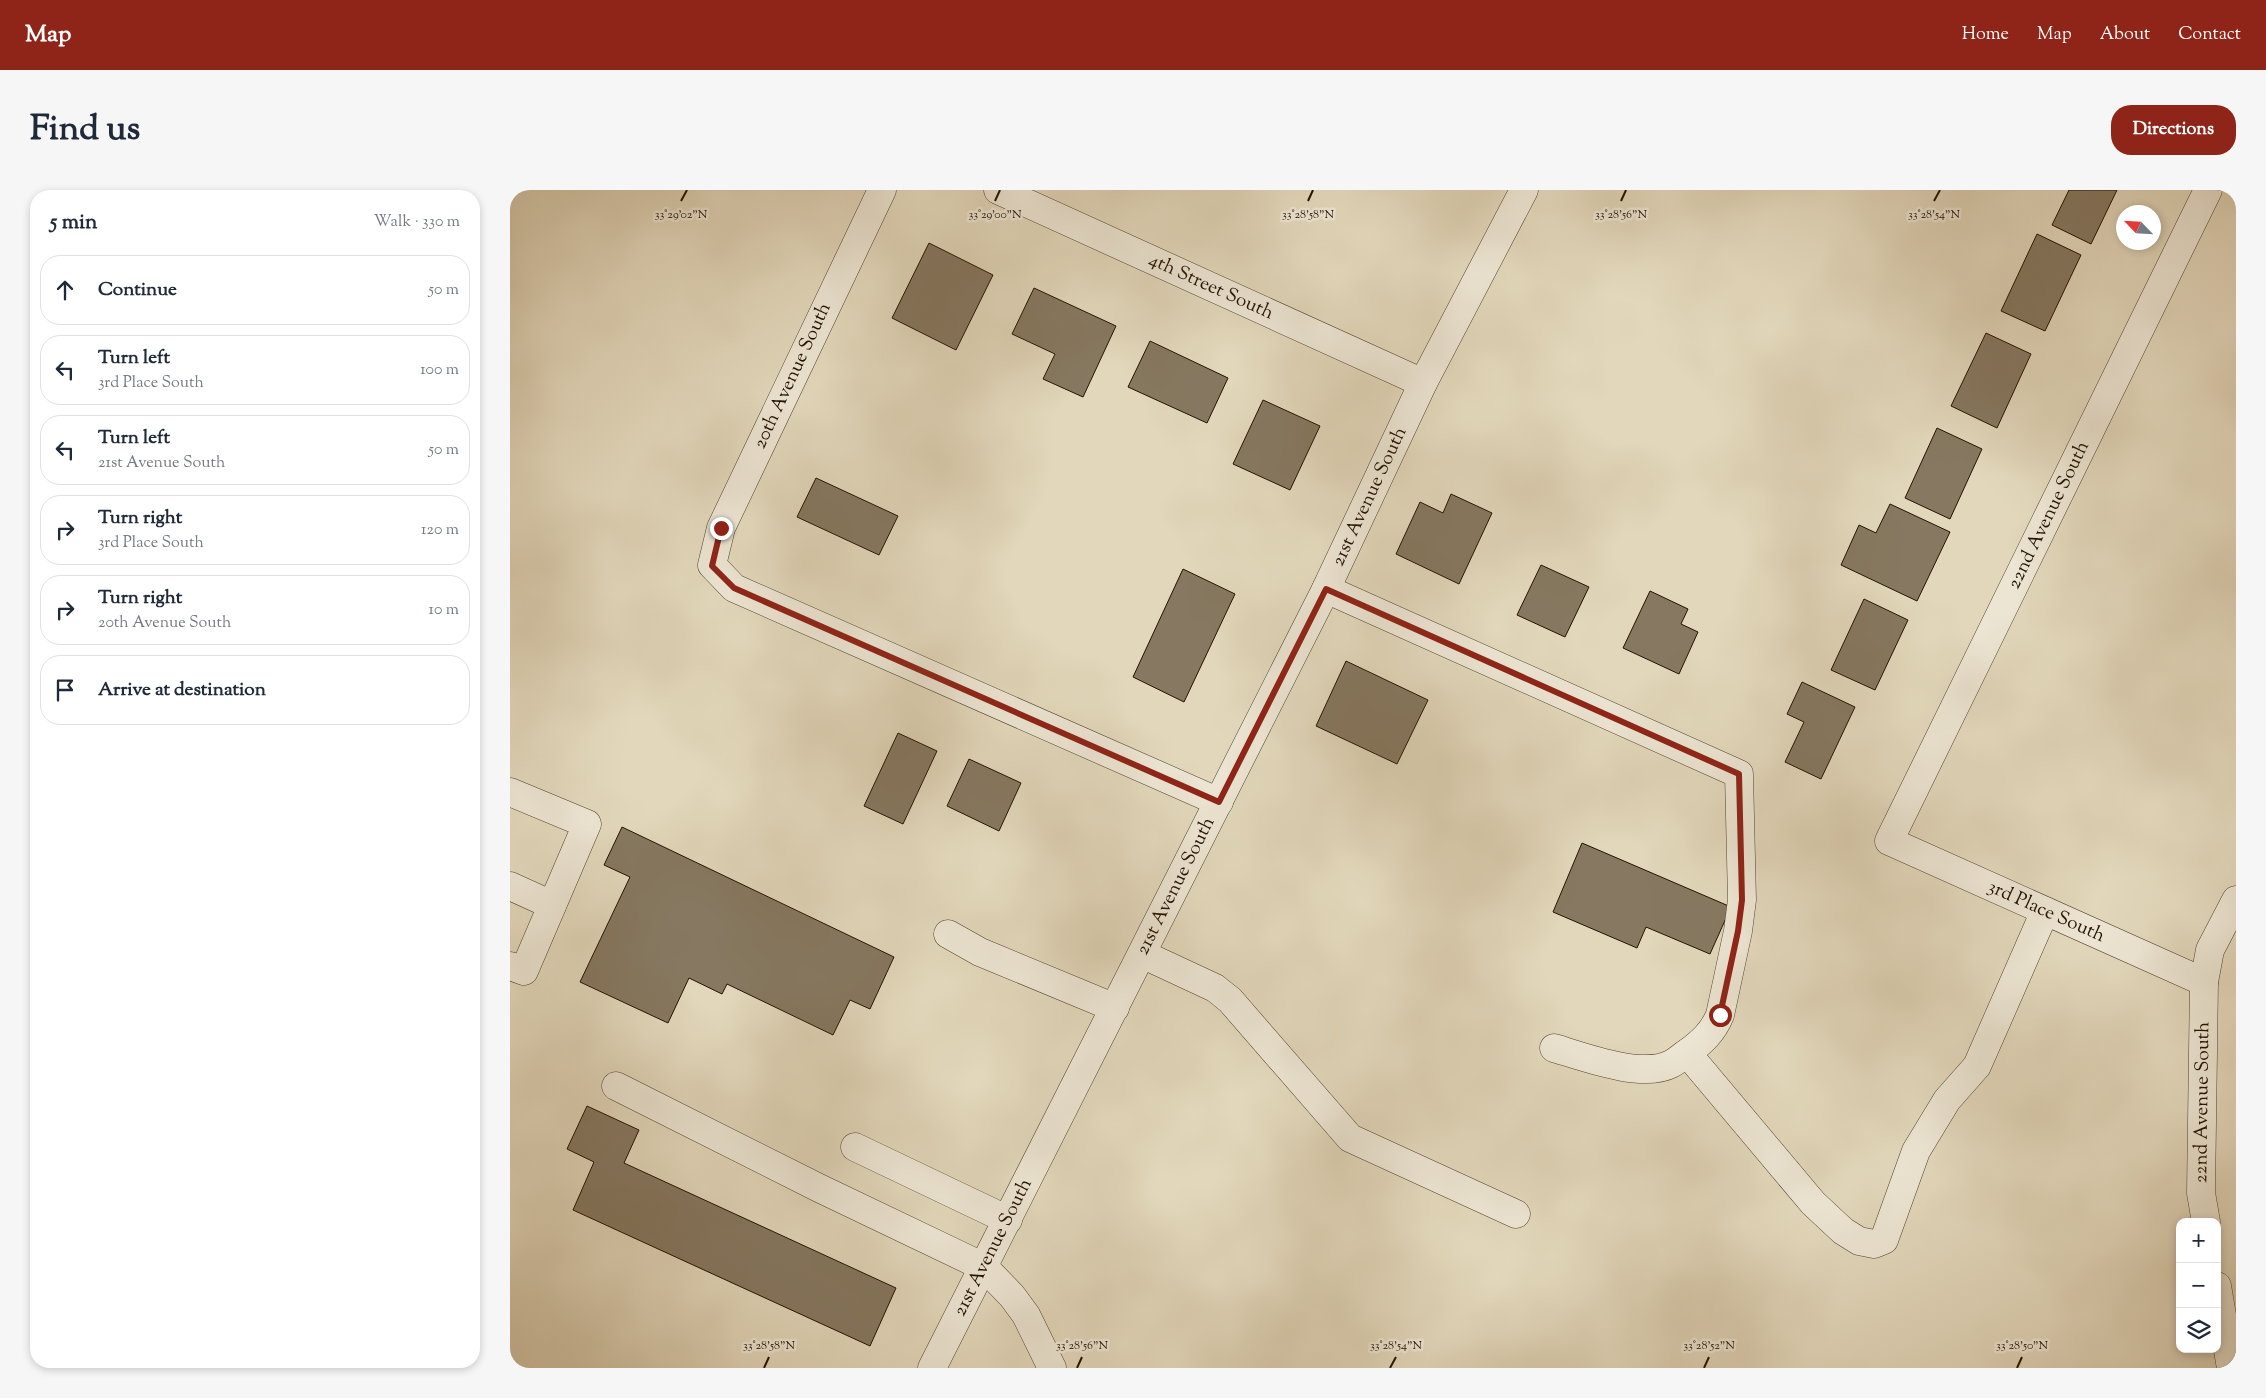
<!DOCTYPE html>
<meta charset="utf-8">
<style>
body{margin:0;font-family:"Sorts Mill Goudy",serif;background:#f6f6f7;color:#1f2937}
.controls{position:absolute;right:15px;bottom:15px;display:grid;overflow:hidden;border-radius:10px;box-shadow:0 2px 8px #0003}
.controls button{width:45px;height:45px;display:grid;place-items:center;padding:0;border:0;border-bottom:1px solid #e0e1e3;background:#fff;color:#1f2937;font:25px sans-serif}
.compass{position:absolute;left:1606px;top:15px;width:45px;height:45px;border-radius:50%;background:#fff;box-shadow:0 2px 8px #0003;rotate:295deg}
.stop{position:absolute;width:15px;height:15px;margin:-11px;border:4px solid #8f2418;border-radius:50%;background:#fff}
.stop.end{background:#8f2418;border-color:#fff;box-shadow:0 1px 5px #0008}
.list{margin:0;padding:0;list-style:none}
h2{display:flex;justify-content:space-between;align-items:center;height:65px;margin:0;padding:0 20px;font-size:21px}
h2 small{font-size:16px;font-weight:400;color:#747a83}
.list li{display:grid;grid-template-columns:32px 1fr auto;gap:15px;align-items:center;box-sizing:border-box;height:70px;margin:0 10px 10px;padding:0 10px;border:1px solid #e0e1e3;border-radius:20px}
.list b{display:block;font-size:19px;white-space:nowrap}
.list p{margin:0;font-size:16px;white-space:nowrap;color:#747a83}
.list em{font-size:16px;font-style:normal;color:#747a83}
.icon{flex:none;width:28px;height:28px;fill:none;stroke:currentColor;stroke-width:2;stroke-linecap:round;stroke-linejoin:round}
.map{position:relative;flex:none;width:1726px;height:1178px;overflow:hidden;border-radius:20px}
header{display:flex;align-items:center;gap:30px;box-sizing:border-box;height:70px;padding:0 25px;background:#8f2418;color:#fff}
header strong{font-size:24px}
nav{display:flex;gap:28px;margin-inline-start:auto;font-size:18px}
.intro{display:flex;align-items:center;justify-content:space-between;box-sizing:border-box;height:120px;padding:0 30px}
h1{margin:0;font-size:35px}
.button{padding:12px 22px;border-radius:20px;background:#8f2418;color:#fff;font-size:18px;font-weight:700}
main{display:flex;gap:30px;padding:0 30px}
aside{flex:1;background:#fff;border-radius:20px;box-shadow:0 2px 8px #0003}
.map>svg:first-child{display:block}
.building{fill:#867861;stroke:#231200}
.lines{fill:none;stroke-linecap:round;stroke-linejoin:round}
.minor-casing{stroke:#53432f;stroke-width:29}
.minor{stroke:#ece5d3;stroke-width:28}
.route{stroke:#8f2418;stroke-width:6}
.ticks{fill:none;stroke:#231200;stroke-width:2}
.labels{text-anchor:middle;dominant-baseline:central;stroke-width:5;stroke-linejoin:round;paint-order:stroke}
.street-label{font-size:19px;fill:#231200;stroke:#ece5d3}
.ticks-label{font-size:12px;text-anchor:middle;fill:#231200;stroke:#ece5d3;stroke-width:5;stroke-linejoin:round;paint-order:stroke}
</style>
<header>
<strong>Map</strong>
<nav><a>Home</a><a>Map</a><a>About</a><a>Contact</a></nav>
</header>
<div class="intro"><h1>Find us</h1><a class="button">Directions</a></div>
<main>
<aside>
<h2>5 min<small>Walk · 330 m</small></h2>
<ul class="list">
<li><svg class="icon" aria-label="ahead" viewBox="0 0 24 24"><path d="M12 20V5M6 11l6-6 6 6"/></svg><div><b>Continue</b></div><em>50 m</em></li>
<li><svg class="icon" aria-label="left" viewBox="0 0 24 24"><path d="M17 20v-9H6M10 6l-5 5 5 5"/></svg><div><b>Turn left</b><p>3rd Place South</p></div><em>100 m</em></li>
<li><svg class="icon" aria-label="left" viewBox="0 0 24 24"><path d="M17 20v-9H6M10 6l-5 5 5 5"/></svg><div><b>Turn left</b><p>21st Avenue South</p></div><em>50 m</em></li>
<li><svg class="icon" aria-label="right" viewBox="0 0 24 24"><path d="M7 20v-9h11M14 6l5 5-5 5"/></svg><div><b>Turn right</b><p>3rd Place South</p></div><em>120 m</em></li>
<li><svg class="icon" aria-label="right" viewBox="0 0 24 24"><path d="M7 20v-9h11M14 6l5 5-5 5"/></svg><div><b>Turn right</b><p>20th Avenue South</p></div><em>10 m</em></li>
<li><svg class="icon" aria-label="arrive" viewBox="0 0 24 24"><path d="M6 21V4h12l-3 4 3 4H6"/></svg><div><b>Arrive at destination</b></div></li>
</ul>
</aside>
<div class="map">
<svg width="1726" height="1178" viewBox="0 0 1726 1178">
<rect width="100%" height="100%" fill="#e2d7bb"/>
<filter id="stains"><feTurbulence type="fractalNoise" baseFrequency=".004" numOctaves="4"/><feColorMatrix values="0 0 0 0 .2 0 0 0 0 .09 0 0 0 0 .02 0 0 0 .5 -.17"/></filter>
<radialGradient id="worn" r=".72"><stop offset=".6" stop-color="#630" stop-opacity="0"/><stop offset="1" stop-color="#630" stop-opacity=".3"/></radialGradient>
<path class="building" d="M1559 0H1607L1581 54 1542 35Z
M1527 44 1571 65 1535 141 1491 121Z
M419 53 483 85 446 160 382 128Z
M524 98 606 136 573 207 533 189 545 164 502 144Z
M1476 143 1521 164 1487 238 1441 216Z
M640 151 718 188 697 233 618 197Z
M753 210 810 236 780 300 723 274Z
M1427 238 1472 259 1440 329 1395 308Z
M306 288 388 326 369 365 287 327Z
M941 304 982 323 949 394 886 364 910 312 933 323Z
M1380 314 1440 342 1407 411 1331 375 1349 335 1366 343Z
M1031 375 1079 397 1055 447 1007 425Z
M673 379 725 404 674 512 623 487Z
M1140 401 1178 419 1171 434 1188 442 1169 484 1113 458Z
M1354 409 1398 430 1365 500 1321 480Z
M836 471 918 510 887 574 806 536Z
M1292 492 1345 517 1311 589 1275 572 1294 532 1277 524Z
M388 543 427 561 393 634 354 616Z
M459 569 511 593 489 641 437 616Z
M112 637 384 767 360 819 340 810 323 845 217 794 212 804 179 788 158 833 70 792 120 687 94 675Z
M1072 653 1221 717 1200 764 1136 737 1127 758 1043 722Z
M77 916 129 940 114 973 386 1098 360 1156 63 1020 84 972 57 959Z"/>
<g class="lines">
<defs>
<g id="minor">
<path d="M372 0 211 338 202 375 224 398 709 612"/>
<path id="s1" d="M488 0 913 193"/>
<path d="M816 399 1229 584 1232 710 1228 741 1210 825C1203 842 1192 852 1177 863 1172 866 1167 871 1161 874 1132 889 1074 867 1044 858"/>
<path d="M0 602 77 634 14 781 0 776"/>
<path d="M0 696 42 715"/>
<path d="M438 744 470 762 605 818"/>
<path d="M632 764 705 798 720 810 840 948 1006 1024"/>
<path id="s2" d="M1694 792 1379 651 1698 0"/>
<path d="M1177 863 1303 1013 1333 1041 1349 1051 1364 1054 1374 1050 1406 961 1437 910 1467 876 1535 721"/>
<path d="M106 896 309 998 474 1077 502 1106 516 1125 542 1178"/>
<path d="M345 957 498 1030"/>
<path id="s3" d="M1696 1032 1691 1003 1694 792 1700 760 1726 710"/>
<path d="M1707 1096 1721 1178"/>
<path id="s4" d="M422 1178 816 399 913 193 1014 0"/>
</g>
</defs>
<use href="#minor" class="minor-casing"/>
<use href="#minor" class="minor"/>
</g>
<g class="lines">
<path class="route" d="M211 338 202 376 224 398 709 612 816 399 1229 584 1232 710 1228 741 1210 825"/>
</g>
<path class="ticks" d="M171 11 177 0M485 11 490 0M798 11 803 0M1111 11 1116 0M1424 11 1430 0M254 1178 259 1167M567 1178 572 1167M880 1178 886 1167M1194 1178 1199 1167M1507 1178 1512 1167"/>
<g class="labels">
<g class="street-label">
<text stroke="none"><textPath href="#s1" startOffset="234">4th Street South</textPath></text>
<text transform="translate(283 186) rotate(-65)">20th Avenue South</text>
<text stroke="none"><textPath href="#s4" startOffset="975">21st Avenue South</textPath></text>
<text stroke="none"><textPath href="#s2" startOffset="708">22nd Avenue South</textPath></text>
<text stroke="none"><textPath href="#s4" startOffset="540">21st Avenue South</textPath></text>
<text transform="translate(1536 722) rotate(24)">3rd Place South</text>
<text stroke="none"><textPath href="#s3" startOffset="120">22nd Avenue South</textPath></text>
<text stroke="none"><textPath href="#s4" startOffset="135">21st Avenue South</textPath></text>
</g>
</g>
<g class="ticks-label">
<text x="171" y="28">33°29'02"N</text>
<text x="485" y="28">33°29'00"N</text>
<text x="798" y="28">33°28'58"N</text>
<text x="1111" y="28">33°28'56"N</text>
<text x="1424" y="28">33°28'54"N</text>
<text x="259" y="1159">33°28'58"N</text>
<text x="572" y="1159">33°28'56"N</text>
<text x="886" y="1159">33°28'54"N</text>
<text x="1199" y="1159">33°28'52"N</text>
<text x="1512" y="1159">33°28'50"N</text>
</g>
<rect width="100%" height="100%" filter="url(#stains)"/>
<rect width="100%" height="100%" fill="url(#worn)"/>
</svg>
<div class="controls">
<button>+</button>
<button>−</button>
<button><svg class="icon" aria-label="layers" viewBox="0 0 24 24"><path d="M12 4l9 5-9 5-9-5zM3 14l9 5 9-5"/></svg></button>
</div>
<svg class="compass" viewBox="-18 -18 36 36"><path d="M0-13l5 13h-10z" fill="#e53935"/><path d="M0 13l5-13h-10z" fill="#747a83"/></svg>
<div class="stop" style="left:1210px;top:825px"></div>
<div class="stop end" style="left:211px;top:338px"></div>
</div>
</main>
